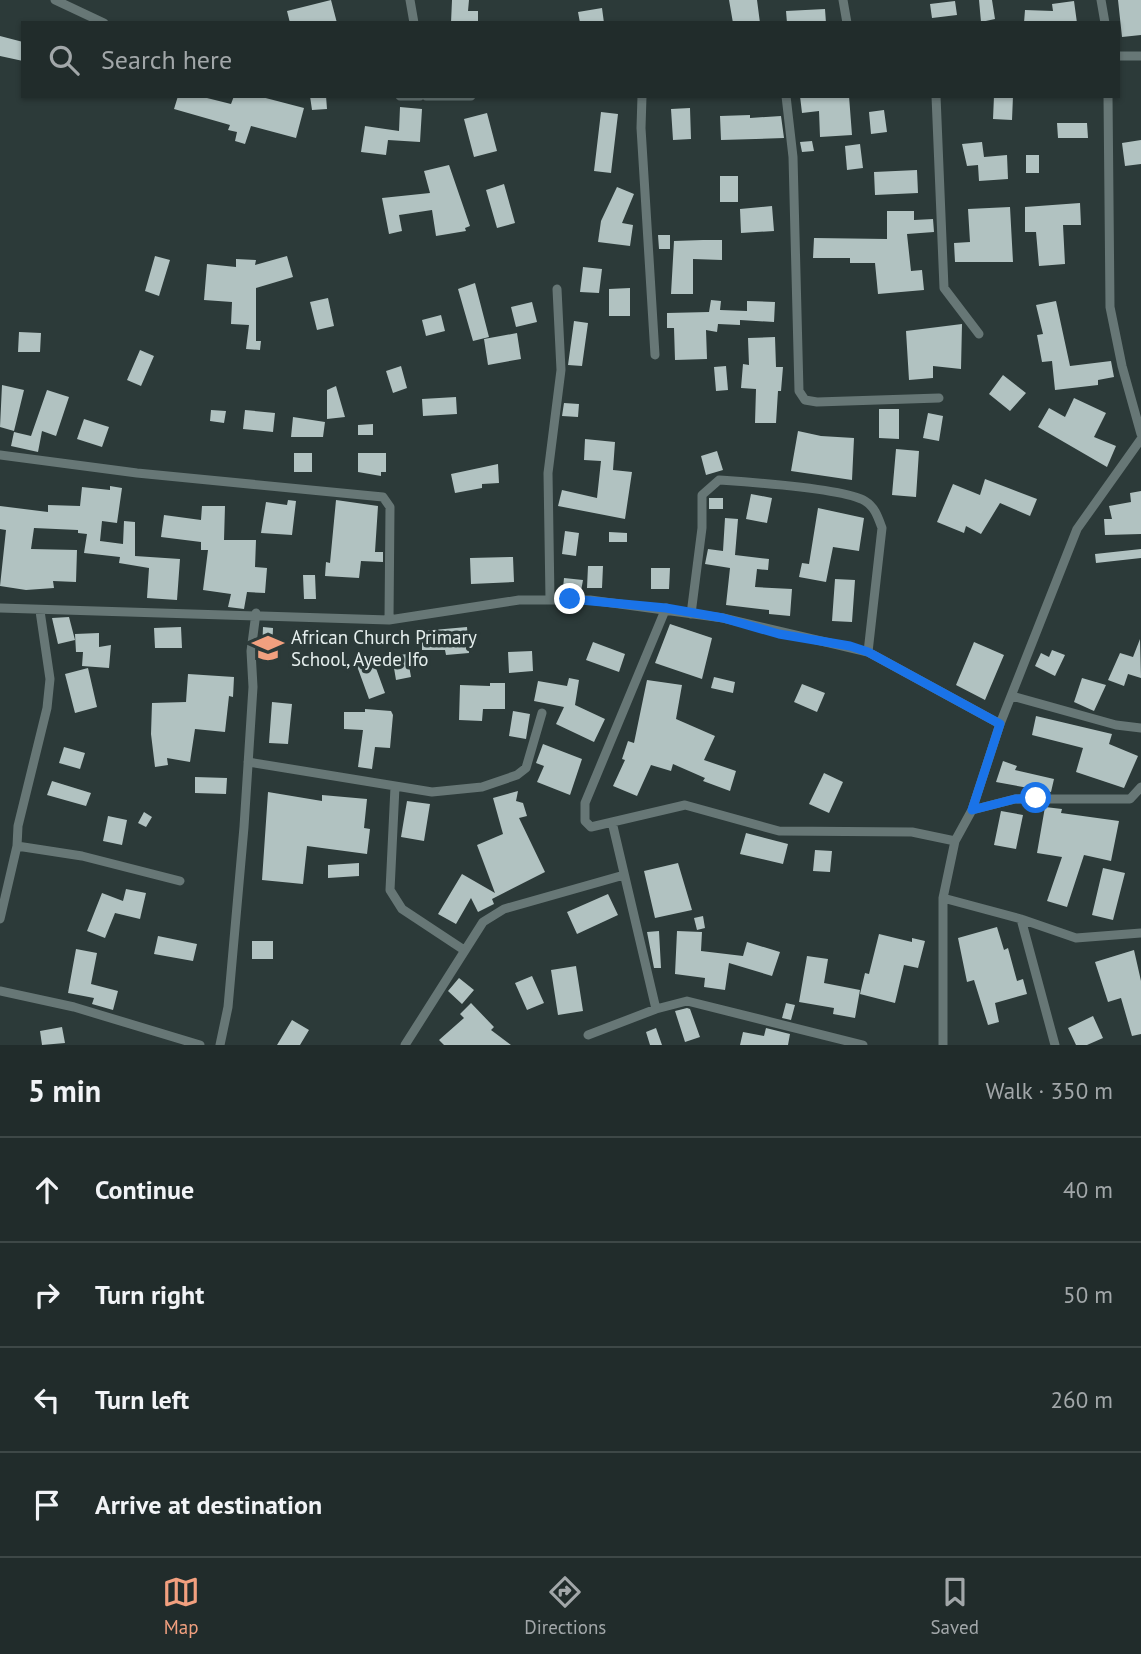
<!DOCTYPE html>
<meta charset="utf-8">
<style>
body{margin:0;font-family:"PT Sans",sans-serif;background:#293433;color:#f1f3f6}
.stop{position:absolute;width:21px;height:21px;margin:-16px;border:5px solid #1a73e8;border-radius:50%;background:#fff}
.stop.end{background:#1a73e8;border-color:#fff;box-shadow:0 2px 7px #0008}
.list{margin:0;padding:0;list-style:none}
h2{display:flex;justify-content:space-between;align-items:center;height:91px;margin:0;padding:0 28px;font-size:30px}
h2 small{font-size:23px;font-weight:400;color:#a2a7a9}
.list li{display:grid;grid-template-columns:46px 1fr auto;gap:21px;align-items:center;box-sizing:border-box;height:105px;padding:0 28px;border-top:2px solid #3e4847}
.list b{display:block;font-size:26px;white-space:nowrap}
.list em{font-size:23px;font-style:normal;color:#a2a7a9}
.icon{flex:none;width:38px;height:38px;fill:none;stroke:currentColor;stroke-width:2;stroke-linecap:round;stroke-linejoin:round}
.map{position:relative;flex:none;width:1141px;height:1045px;overflow:hidden}
.search{position:absolute;background:#212c2b;box-shadow:0 2px 5px #0004;left:21px;right:21px;top:21px;height:77px;display:flex;align-items:center;gap:18px;box-sizing:border-box;padding:0 24px;border-radius:0px;color:#a2a7a9;font-size:26px}
.sheet{height:511px;background:#212c2b}
nav{display:flex;justify-content:space-around;align-items:center;box-sizing:border-box;height:98px;border-top:2px solid #3e4847;background:#212c2b;font-size:19px;color:#a2a7a9}
nav a{display:grid;justify-items:center;gap:4px}
nav .on{color:#f2a07f}
.map>svg:first-child{display:block}
.building{fill:#b1c2c1}
.lines{fill:none;stroke-linecap:round;stroke-linejoin:round}
.minor{stroke:#677776;stroke-width:9}
.route{stroke:#1a73e8;stroke-width:9}
.labels{text-anchor:middle;dominant-baseline:central;stroke-width:7;stroke-linejoin:round;paint-order:stroke}
.poi-label{font-size:19px;fill:#e5eeed;stroke:#2c3a39;text-anchor:start}
</style>
<div class="map">
<svg width="1141" height="1045" viewBox="0 0 1141 1045">
<rect width="100%" height="100%" fill="#2c3a39"/>
<path class="building" d="M331 0 337 23H290L287 11Z
M452 0H469L468 11H478V23H451Z
M729 0H757L760 23H733Z
M979 0H992L995 19 981 22Z
M1118 0H1141V35L1122 37Z
M955 1 957 15 932 18 930 4Z
M1074 1 1077 23H1024L1025 10 1053 11 1052 4Z
M602 8 604 23H580L578 12Z
M825 9 826 23H787L786 11Z
M0 36 23 42V61L0 56Z
M178 96H199L231 104 234 96H258L304 108 296 138 251 126 245 144 235 141 237 132 228 130 230 125 174 109Z
M310 96H326L327 109 312 110Z
M800 96H849L852 135 820 137 819 111 802 113Z
M994 96H1013L1012 120 993 119Z
M400 107 422 109 420 142 388 140 386 155 361 152 365 126 399 131Z
M690 108 691 139 673 140 671 109Z
M884 110 887 132 871 134 869 112Z
M601 112 618 114 611 173 594 171Z
M487 113 497 151 474 157 464 119Z
M750 115V118L781 116 784 138 721 140 720 116Z
M1057 123H1087L1088 138H1058Z
M1141 140V164L1125 166 1122 143Z
M812 141 814 151 802 152 800 142Z
M982 142 984 157 1007 155 1008 179 979 181 978 165 967 166 962 144Z
M860 144 863 168 847 170 845 146Z
M1026 155H1039V173H1026Z
M449 165 470 226 465 228 466 231 436 236 432 210 399 215 402 231 389 234 382 198 430 193 424 171Z
M917 170 918 193 875 195 874 172Z
M720 176H738V202H720Z
M504 184 515 223 497 228 486 190Z
M617 187 634 194 622 223 633 225 630 246 598 242 601 221Z
M1080 203 1081 225H1063L1065 264 1039 266 1036 232H1025V207Z
M772 206 774 231 741 233 740 209Z
M1010 207 1013 262H955L954 243 970 242 968 209Z
M887 211H914V220L933 219 934 232 907 234 911 271 922 270 924 290 878 294 875 263H850V258H813L814 238 887 239Z
M658 235H670V249H659Z
M703 240H722V260L693 259V294H671L674 241Z
M155 256 170 260 159 296 145 291Z
M287 256 293 277 256 288V341H261L260 350 246 349 249 325 231 324 232 302 204 300 207 264 236 267V259L256 260 255 265Z
M583 267 602 269 599 293 580 292Z
M475 283 489 337 473 341 458 289Z
M630 288V316H609V289Z
M328 298 334 326 317 330 310 302Z
M711 300 721 301 720 310 747 311V301L775 302 774 322 740 320V325L718 324 717 332 706 330 707 359 675 360 674 328H667V313L709 312Z
M1056 301 1070 366 1111 361 1114 377 1098 380V385L1055 390 1052 361 1042 362 1037 335 1043 334 1036 305Z
M532 302 537 322 516 327 511 307Z
M441 315 445 331 426 336 422 320Z
M574 321 588 323 582 366 568 365Z
M962 324 961 369 933 366V378L909 380 906 331Z
M19 332 41 333 40 352H18Z
M517 333 521 359 488 365 484 339Z
M775 337 776 367H783L781 391H778L776 423H755L756 389 741 388 743 364 749 365 748 338Z
M140 350 154 356 141 386 127 380Z
M401 366 407 388 393 393 386 371Z
M726 366 728 390 716 391 714 367Z
M1003 375 1026 393 1010 411 989 394Z
M2 385 24 390 14 431 0 427Z
M336 386 345 417 327 419V390Z
M47 390 69 397 56 436 42 431 38 452 11 446 14 432 31 436Z
M456 397 457 414 423 416 422 399Z
M1074 398 1106 413 1094 437 1116 446 1107 467 1038 427 1049 408 1065 417Z
M564 403 579 404 578 417 562 416Z
M879 409H899V439L879 438Z
M211 410 226 411 224 423 210 421Z
M245 410 275 413 273 432 243 429Z
M928 413 943 416 939 441 923 438Z
M293 417 325 422 323 437H291Z
M84 419 109 427 102 447 77 439Z
M373 424V435H358V425Z
M798 431 821 436 854 438 852 480 791 471Z
M585 439 615 442 613 470 632 472 625 519 558 506 562 490 597 498 601 461 584 460Z
M896 449 919 451 916 497 892 495Z
M717 451 723 470 706 475 701 456Z
M294 453H312V472H294Z
M358 453H386V472H381V476L358 472Z
M498 464 499 483 482 484V488L455 493 451 474Z
M985 479 1037 499 1030 516 1000 503 981 534 966 526 964 533 937 522 953 484 980 495Z
M110 486 122 488 117 523 102 521 100 541 123 544 124 521 135 522V556L180 559 177 600 147 598 149 568 119 563 120 557 84 553 87 534 78 533V530L34 528 31 549 77 550 76 582 53 581 54 588 26 590 0 586 6 530 0 529V506L48 512V505L80 506 82 487 110 490Z
M1141 491V534L1105 535 1104 519H1112L1109 506 1131 502 1130 493Z
M751 494 772 498 767 523 746 519Z
M709 498H723V509H709Z
M288 500 296 501 292 535 261 533 266 502 287 505Z
M336 500 378 506 375 552H383V562L361 561 359 578 325 576 326 562 330 563Z
M202 506H225L224 540H256L255 567 267 568 265 593 247 592 244 609 228 607 231 594 203 590 208 550H201V542L161 537 164 515 201 520Z
M818 508 864 518 859 551 833 547 826 582 799 577 802 563 809 564Z
M725 518 738 519 735 555 769 559 768 570 757 569 755 587 792 589 790 616 769 614V610L726 605 730 568 705 564 708 549 723 551Z
M565 531 579 533 576 556 562 554Z
M609 532 627 533V542H609Z
M1141 549V558L1096 563 1095 554Z
M513 557 514 582 471 584 470 558Z
M588 566H603L602 588H587Z
M651 568H670L669 589H651Z
M303 575H315L316 599H304Z
M564 578 583 580 581 591 563 588Z
M835 579 855 580 852 622 832 621Z
M69 617 75 640 58 644 52 618Z
M670 624 712 638 702 679 655 663Z
M181 627 182 648H155L154 628Z
M263 627 273 628 272 653H262Z
M467 627 469 653 446 655 445 650H422V631Z
M99 633V647L111 645 109 668 82 666 83 652H76L75 634Z
M1140 639 1141 678 1128 674 1124 686 1108 680 1120 653 1133 657Z
M593 642 625 654 619 672 586 660Z
M974 642 1004 655 985 700 956 685Z
M1052 650 1065 655 1055 676 1035 666 1041 653 1049 657Z
M532 651 533 671 509 673 508 652Z
M407 654 411 677 396 680 392 656Z
M373 660 385 693 369 699 357 666Z
M88 668 97 707 75 713 65 674Z
M188 674 234 677 233 697 229 696 225 732 195 729 190 762 167 758 168 765 155 767 151 734 152 703 186 702Z
M714 677 735 682 733 693 711 688Z
M569 678 579 680 575 705 605 719 594 742 556 724 564 707 534 701 538 681 567 686Z
M1082 678 1106 685 1094 711 1074 702Z
M647 680 682 685 676 719 715 736 704 760 736 771 730 791 703 781 705 778 673 764 671 771 651 765 637 796 613 786 625 760 622 759 628 741 634 743Z
M490 683H505V709H483L482 721 459 720 460 685 490 686Z
M802 684 825 693 817 712 794 702Z
M272 702 292 704 288 744 269 743Z
M365 709 391 711 393 715 390 748 375 747 372 769 358 767 363 730 344 729V712H365Z
M513 711 530 714 526 739 509 736Z
M1036 716 1112 734 1109 744 1138 756 1124 788 1076 772 1083 748 1032 735Z
M543 744 582 759 570 795 537 782 544 766 536 763Z
M64 747 85 753 80 769 59 763Z
M1003 761 1017 766 1015 770 1054 779 1051 792 996 782Z
M824 773 843 782 829 813 809 804Z
M195 777 227 778 226 794 195 793Z
M52 781 91 793 86 806 47 795Z
M518 791 516 801 523 803 527 816 519 818 545 872 492 899 494 904 478 912 471 898 456 924 438 914 462 874 495 893 477 845 503 834 493 798Z
M268 792 322 801V795L367 799 364 828 370 829 367 854 307 846 303 884 262 880Z
M407 801 430 804 424 841 401 837Z
M1045 807 1062 809 1061 813 1119 821 1111 861 1084 855 1067 907 1047 901 1062 857 1037 853Z
M1001 811 1023 815 1016 849 994 845Z
M144 812 152 817 146 827 138 823Z
M108 816 127 820 122 845 103 841Z
M746 833 788 844 783 864 740 854Z
M815 850 832 851 830 872 813 871Z
M359 863V876L328 878V865Z
M678 863 692 910 655 918 644 871Z
M1103 868 1125 873 1113 920 1092 915Z
M126 889 146 893 140 919 115 913 105 938 87 931 102 893 123 901Z
M608 894 618 915 577 934 567 912Z
M703 916 705 928 697 930 694 918Z
M997 927 1004 950 1008 948 1017 981 1023 979 1027 994 995 1003 999 1022 988 1025 974 980 967 982 958 938Z
M659 931 661 968H654L647 932Z
M677 931 702 932 701 951 743 956 747 942 780 952 772 976 729 963 725 990 704 987 705 978 675 974Z
M879 934 912 942V938L925 941 918 968 904 965 895 1003 860 994 865 973 869 974Z
M158 936 197 944 193 961 154 954Z
M252 941H273V959H252Z
M76 949 97 953 91 984 118 991 113 1010 92 1004 94 998 68 993Z
M1134 950 1141 981V1034L1132 1036 1121 998 1108 1002 1095 962Z
M807 956 828 959 824 983 860 990 855 1018 833 1014 834 1008 799 1002Z
M576 966 583 1011 558 1015 551 970Z
M532 976 544 1003 527 1010 515 983Z
M459 978 474 990 462 1004 448 991Z
M471 1003 494 1027 491 1030 511 1045H444L439 1040 464 1018 460 1014Z
M786 1003 795 1005 791 1020 782 1018Z
M687 1008 690 1009 700 1037 685 1042 675 1011Z
M1093 1016 1103 1038 1087 1045H1076L1068 1028Z
M292 1020 309 1030 300 1045H277Z
M62 1027 65 1043 42 1045 40 1031Z
M656 1028 662 1045H650L646 1032Z
M766 1028 790 1034 788 1045H740L743 1032 764 1036Z"/>
<g class="lines">
<path class="minor" d="M55 0 104 23
M410 0 414 23
M843 0 847 23
M1101 0 1105 23
M1118 56H1141
M400 96H420
M426 96H471
M642 96 641 128 655 355
M786 96 793 157 799 391 805 400 817 402 939 398
M936 96 944 288 979 334
M1108 96 1110 307 1122 366 1141 434
M0 455 137 473 383 497 390 507 389 620
M550 599 548 473 561 370 557 289
M0 608 389 620 519 600H590L723 618 868 652 1000 724
M666 608 585 803V821L591 827 685 805 779 831 912 832 955 841
M691 614 702 528V495L719 480C748 482 844 488 865 501 875 507 878 517 882 528L868 652
M1012 696 1116 725 1141 728
M248 762 432 792 482 787 517 775 526 768 542 713
M395 787 390 890 402 909 464 950
M972 810 1015 799H1130L1141 787
M612 822 656 1009
M17 846 82 856 180 881
M943 898 1021 919 1076 938 1141 933
M0 919 17 846 18 826 47 708 50 679 40 611
M1021 919 1055 1045
M0 991 74 1007 200 1045
M588 1035 656 1009 687 1001 863 1045
M220 1045 228 1007 244 827 253 687 251 651 256 613
M405 1045 483 922 504 909 624 875
M943 1045V898L955 841 972 810 1000 724 1077 529 1141 439"/>
</g>
<g class="lines">
<path class="route" d="M570 599 666 608 723 618 779 634 850 646 868 652 1000 724 972 810 1015 799 1036 798"/>
</g>
<defs>
<symbol id="school-bare" viewBox="-9 -9 18 18"><path d="M0-5L7-2L0 1L-7-2ZM-4 1L0 2.5L4 1V4Q0 6-4 4Z" fill="#f2a07f" stroke="#2c3a39" stroke-width="2.5" paint-order="stroke"/></symbol>
</defs>
<g fill-rule="evenodd">
<use href="#school-bare" x="246" y="626" width="44" height="44"/>
</g>
<g class="labels">
<g class="poi-label">
<text x="291" y="637">African Church Primary<tspan x="291" dy="22">School, Ayede Ifo</tspan></text>
</g>
</g>
</svg>
<div class="stop" style="left:1036px;top:798px"></div>
<div class="stop end" style="left:570px;top:599px"></div>
<div class="search"><svg class="icon" aria-label="search" viewBox="0 0 24 24"><circle cx="10" cy="10" r="6"/><path d="M15 15l6 6"/></svg>Search here</div>
</div>
<section class="sheet">
<h2>5 min<small>Walk · 350 m</small></h2>
<ul class="list">
<li><svg class="icon" aria-label="ahead" viewBox="0 0 24 24"><path d="M12 20V5M6 11l6-6 6 6"/></svg><div><b>Continue</b></div><em>40 m</em></li>
<li><svg class="icon" aria-label="right" viewBox="0 0 24 24"><path d="M7 20v-9h11M14 6l5 5-5 5"/></svg><div><b>Turn right</b></div><em>50 m</em></li>
<li><svg class="icon" aria-label="left" viewBox="0 0 24 24"><path d="M17 20v-9H6M10 6l-5 5 5 5"/></svg><div><b>Turn left</b></div><em>260 m</em></li>
<li><svg class="icon" aria-label="arrive" viewBox="0 0 24 24"><path d="M6 21V4h12l-3 4 3 4H6"/></svg><div><b>Arrive at destination</b></div></li>
</ul>
</section>
<nav>
<a class="on"><svg class="icon" aria-label="map" viewBox="0 0 24 24"><path d="M3 6l6-2 6 2 6-2v14l-6 2-6-2-6 2zM9 4v14M15 6v14"/></svg>Map</a>
<a><svg class="icon" aria-label="directions" viewBox="0 0 24 24"><path d="M12 3l9 9-9 9-9-9zM9 14v-3h6M13 9l2 2-2 2"/></svg>Directions</a>
<a><svg class="icon" aria-label="saved" viewBox="0 0 24 24"><path d="M7 4h10v16l-5-4-5 4z"/></svg>Saved</a>
</nav>
